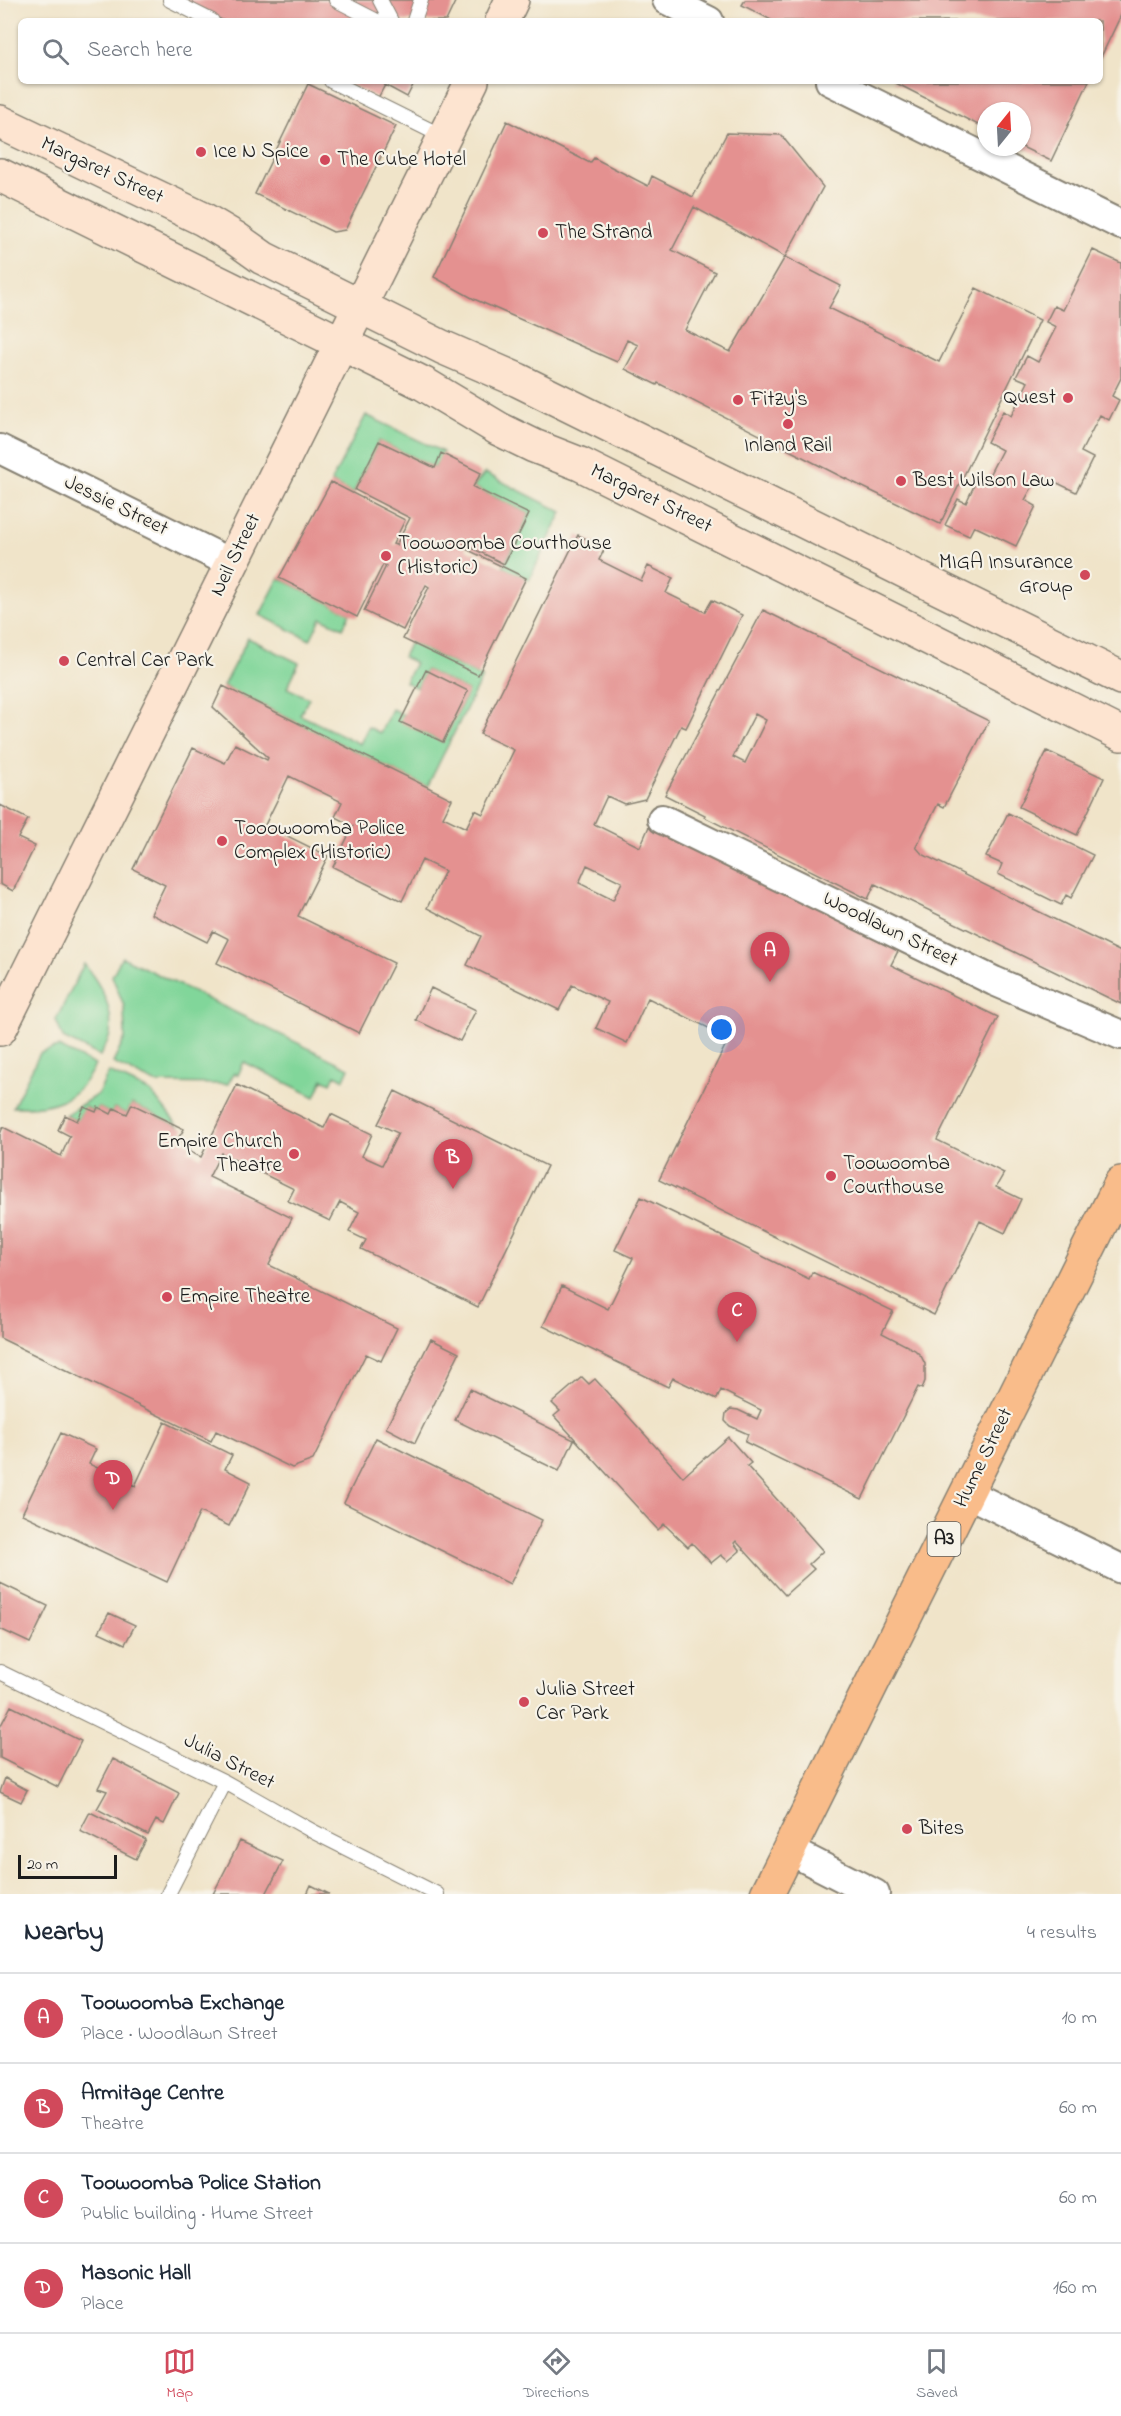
<!DOCTYPE html>
<meta charset="utf-8">
<style>
body{margin:0;font-family:"Indie Flower",sans-serif;background:#f6f6f7;color:#1f2937}
.compass{position:absolute;left:977px;top:102px;width:54px;height:54px;border-radius:50%;background:#fff;box-shadow:0 2px 4px #0004;rotate:18deg}
.scale{position:absolute;left:18px;bottom:15px;width:99px;box-sizing:border-box;padding-left:6px;border:3px solid #1c1c1c;border-top:0;font-size:16px;line-height:21px;white-space:nowrap;color:#1c1c1c;-webkit-text-stroke:4px #f7f3e8;paint-order:stroke}
.you{position:absolute;left:722px;top:1030px;width:21px;height:21px;margin:-15px;border:4px solid #fff;border-radius:50%;background:#1a73e8;box-shadow:0 0 0 9px #1a73e833}
.badge{display:grid;place-items:center;width:39px;height:39px;border-radius:50%;background:#d1495b;color:#fff;font-size:20px;font-weight:700}
.pin{position:absolute;translate:-50% -50px;filter:drop-shadow(0 2px 3px #0008)}
.pin::after{content:'';position:absolute;top:32px;width:21px;height:18px;background:inherit;clip-path:polygon(0 0,100% 0,50% 100%)}
.list{margin:0;padding:0;list-style:none}
h2{display:flex;justify-content:space-between;align-items:center;height:78px;margin:0;padding:0 24px;font-size:26px}
h2 small{font-size:20px;font-weight:400;color:#747a83}
.list li{display:grid;grid-template-columns:39px 1fr auto;gap:18px;align-items:center;box-sizing:border-box;height:90px;padding:0 24px;border-top:2px solid #e0e1e3}
.list b{display:block;font-size:22px;white-space:nowrap}
.list p{margin:0;font-size:20px;white-space:nowrap;color:#747a83}
.list em{font-size:20px;font-style:normal;color:#747a83}
.icon{flex:none;width:33px;height:33px;fill:none;stroke:currentColor;stroke-width:2;stroke-linecap:round;stroke-linejoin:round}
.map{position:relative;flex:none;width:1121px;height:1894px;overflow:hidden}
.search{position:absolute;background:#fff;box-shadow:0 2px 4px #0004;left:18px;right:18px;top:18px;height:66px;display:flex;align-items:center;gap:15px;box-sizing:border-box;padding:0 21px;border-radius:9px;color:#747a83;font-size:22px}
.sheet{height:438px;background:#fff}
nav{display:flex;justify-content:space-around;align-items:center;box-sizing:border-box;height:84px;border-top:2px solid #e0e1e3;background:#fff;font-size:16px;color:#747a83}
nav a{display:grid;justify-items:center;gap:3px}
nav .on{color:#d1495b}
.map>svg:first-child{display:block}
.green{fill:#81d69a;stroke:#4e795b;stroke-width:1.5}
.building{fill:#e49190;fill-rule:evenodd}
.lines{fill:none;stroke-linecap:round;stroke-linejoin:round}
.lane-casing{stroke:#868072;stroke-width:16}
.street-casing{stroke:#868072;stroke-width:32}
.secondary-casing{stroke:#868072;stroke-width:36}
.highway-casing{stroke:#868072;stroke-width:36}
.lane{stroke:#fff;stroke-width:14}
.street{stroke:#fff;stroke-width:28}
.secondary{stroke:#fde4d0;stroke-width:33}
.highway{stroke:#f9bc8a;stroke-width:33}
.poi-dot{fill:#d1495b;stroke:#f7f3e8;stroke-width:2}
.labels{text-anchor:middle;dominant-baseline:central;stroke-width:4.5;stroke-linejoin:round;paint-order:stroke}
.shield{fill:#f7f3e8;stroke:#5e5c59;stroke-width:1.5}
.shield-label{font-size:20px;font-weight:bold;fill:#1c1c1c}
.poi-label{font-size:21px;fill:#1c1c1c;stroke:#f7f3e8;text-anchor:start}
.street-label{font-size:21px;fill:#1c1c1c;stroke:#f7f3e8}
</style>
<div class="map">
<svg width="1121" height="1894" viewBox="0 0 1121 1894">
<rect width="100%" height="100%" fill="#f7f3e8"/>
<filter id="ink" filterUnits="userSpaceOnUse"><feTurbulence type="fractalNoise" baseFrequency=".0167" numOctaves="2"/><feDisplacementMap in="SourceGraphic" scale="12" xChannelSelector="R" yChannelSelector="G"/><feConvolveMatrix kernelMatrix="1 2 1 2 8 2 1 2 1" color-interpolation-filters="sRGB"/></filter>
<filter id="wash" filterUnits="userSpaceOnUse"><feTurbulence type="fractalNoise" baseFrequency=".008" numOctaves="4" result="noise"/><feDisplacementMap in="SourceGraphic" scale="24" xChannelSelector="R" yChannelSelector="G"/><feGaussianBlur stdDeviation="1.35" result="paint"/><feColorMatrix in="noise" values="0 0 0 0 0 0 0 0 0 0 0 0 0 0 0 0 0 1.4 0 .05"/><feComposite in="paint" operator="in"/></filter>
<g filter="url(#wash)">
<rect width="100%" height="100%" fill="#f0e4c9"/>
<path class="green" d="M366 415 443 452 435 468 379 441 353 494 331 482Z
M485 473 562 512 529 580 503 567 529 514 473 487Z
M279 578 350 613 343 628 321 618 310 640 260 615Z
M248 638 299 663 287 688 309 698 300 715 360 744 368 727 380 733 392 709 404 715 401 722 443 742 468 691 426 670 417 688 405 682 415 663 403 657 410 642 482 677 427 787 223 686Z
M122 957 349 1068 344 1079 335 1075 331 1083 323 1079 315 1097 244 1062 238 1075 234 1073 228 1084 155 1083 113 1063 125 1038 124 1006 112 976Z
M84 964C100 984 114 1007 110 1034 109 1041 103 1049 100 1056L63 1038 56 1020Z
M58 1047 95 1065C77 1102 52 1108 13 1107L40 1053Z
M109 1072 151 1092 179 1127 132 1104 127 1114 114 1108 111 1114 98 1107 96 1112 85 1107 77 1121 65 1115 98 1094Z"/>
<g id="blocks">
<path class="building" d="M182 0H456L446 21H224Z
M745 0H1121V15L1100 59V21H773L742 5Z
M343 81H415L407 97 385 85 378 98Z
M892 81H1089L1051 161 1022 147V111H986V129Z
M308 84 396 126 345 230 333 232 255 194Z
M507 121 590 163 594 158 648 186 652 176 693 197 727 133 781 135 823 187 785 257 694 207 672 250 715 272 685 330 730 352 785 257 841 286 829 308 939 362 976 288 1040 320 940 524 840 476 658 383 657 385 625 369 638 345 627 340 617 362 474 299 434 277Z
M1093 250 1121 263V378L1112 396 1119 400 1109 420 1100 415 1081 452 1093 458 1076 492 1047 478 1043 486 1035 482 1025 500 1036 506 1016 546 974 526 969 536 945 525 958 499 966 503 978 477 986 481 1002 450 987 442 1003 411 1011 416 1028 382 1016 377 1027 356 1038 362 1056 327 1046 322 1054 306 1063 310Z
M379 441 435 468 441 453 481 473 473 487 529 514 504 564 464 544 466 549 526 578 478 675 403 639 429 587 426 585 403 630 364 611 386 566 383 565 357 617 279 578 331 482 405 520 393 544 396 545 410 518 355 490Z
M578 535 605 548 599 560 641 581 648 566 673 578 666 593 705 612 712 600 742 615 686 728 681 726 645 799 624 804 607 796 594 824 640 847 651 822 901 945 891 965 998 1017 937 1140 1004 1173 996 1187 1021 1199 1005 1233 980 1221 934 1315 659 1180 729 1038 648 998 627 1043 596 1028 608 1002 572 985 559 1010 467 965 481 936 427 908 445 871 422 860 402 901 333 867 353 826 335 817 342 802 289 776 265 825 328 856 298 916 394 963 359 1033 217 963 229 939 213 931 207 942 151 914 165 885 133 869 193 748 225 763 235 744 267 760 268 758 213 707 223 686 452 799 443 817 466 828 475 810 483 814 514 750 480 734ZM587 865 622 882 613 900 579 883Z
M763 610 989 721 944 807 938 804 916 847 922 854 1121 952V1004L875 884 868 899 704 817 705 815 665 795ZM755 714 766 720 745 763 733 757Z
M426 670 468 691 443 742 400 722Z
M1047 751 1104 778 1077 835 1019 807Z
M0 805 28 819 18 838 35 846 13 891 0 884Z
M1008 813 1093 855 1071 898 1066 895 1061 905 998 874 1002 864 986 857Z
M431 988 476 1010 460 1041 416 1020Z
M237 1085 324 1128 331 1114 372 1134 362 1156 382 1165 398 1133 378 1124 395 1091 547 1166 478 1307 361 1249 366 1240 349 1232 359 1212 340 1202 330 1221 288 1201 294 1189 221 1153 209 1177 292 1218 269 1265 397 1328 381 1361 366 1354 313 1460 292 1468 216 1431 211 1441 0 1338V1134L3 1127 61 1156 70 1136 58 1130 65 1115 77 1121 84 1107 96 1112 98 1107 111 1114 114 1108 127 1114 132 1104 184 1129 178 1139 191 1145 188 1151 201 1157Z
M641 1197 809 1279 812 1272 893 1311 882 1333 915 1350 921 1356 925 1364V1381L922 1389 918 1387 862 1499 745 1442 748 1434 730 1426 725 1421 726 1413 731 1409 738 1410 757 1419 761 1410 721 1390 717 1399 673 1378 668 1387 543 1326 562 1286 608 1309 633 1258 615 1250Z
M431 1339 459 1353 415 1443 386 1428Z
M582 1377 589 1384 595 1379 683 1477 728 1437 751 1463 747 1466 823 1551 809 1564 814 1569 785 1595 736 1541 734 1543 740 1551 728 1561 721 1555 711 1563 692 1543 688 1547 664 1524 658 1530 554 1416 560 1411 552 1403Z
M470 1389 574 1440 559 1471 455 1420Z
M165 1422 232 1455 225 1469 251 1482 229 1526 200 1512 167 1582 22 1514 61 1433 96 1449 89 1464 135 1486Z
M376 1438 542 1520 510 1584 344 1503Z
M0 1583 48 1606 30 1643 0 1629Z
M109 1613 135 1625 125 1644 99 1632Z
M11 1706 81 1741 58 1787 0 1758V1727Z
M113 1759 179 1793 164 1824 156 1820 148 1835 97 1809 107 1791 98 1788Z
M5 1778 27 1790 21 1802 0 1792Z
M90 1812 146 1840 136 1859 80 1831Z
M240 1841 283 1861 266 1894H213Z
M311 1885 329 1894H307Z"/>
</g>
</g>
<g filter="url(#ink)">
<use href="#blocks" fill-opacity="0" stroke="#868072" stroke-width="1.5"/>
<g class="lines">
<defs>
<path id="lane" d="M170 0 212 21
M336 0 377 21
M380 0 391 21
M414 21 421 0
M331 81 444 137
M0 1672 225 1782 314 1832 437 1894
M168 1894 225 1782"/>
<path id="street" d="M667 0 709 21
M830 81 1121 225
M0 449 231 563
M662 819 994 981 1121 1035
M967 1493 1121 1569
M789 1850 875 1894"/>
<path id="secondary" d="M502 21 512 0
M0 122 203 219 235 238 263 258 442 347 518 380 1121 678
M0 175 424 384 499 429 534 446 580 464 1121 734
M0 1029 472 81"/>
<path id="highway" d="M767 1894 1121 1183"/>
</defs>
<use href="#lane" class="lane-casing"/>
<use href="#street" class="street-casing"/>
<use href="#secondary" class="secondary-casing"/>
<use href="#highway" class="highway-casing"/>
<use href="#lane" class="lane"/>
<use href="#street" class="street"/>
<use href="#secondary" class="secondary"/>
<use href="#highway" class="highway"/>
</g>
</g>
<g class="poi-dot">
<circle cx="201" cy="152" r="6"/>
<circle cx="325" cy="160" r="6"/>
<circle cx="543" cy="233" r="6"/>
<circle cx="1068" cy="398" r="6"/>
<circle cx="738" cy="400" r="6"/>
<circle cx="788" cy="424" r="6"/>
<circle cx="901" cy="481" r="6"/>
<circle cx="386" cy="556" r="6"/>
<circle cx="1085" cy="575" r="6"/>
<circle cx="64" cy="661" r="6"/>
<circle cx="222" cy="841" r="6"/>
<circle cx="294" cy="1154" r="6"/>
<circle cx="831" cy="1176" r="6"/>
<circle cx="167" cy="1297" r="6"/>
<circle cx="524" cy="1702" r="6"/>
<circle cx="907" cy="1829" r="6"/>
</g>
<g class="labels">
<rect class="shield" x="927.5" y="1522" width="33" height="34" rx="4.5"/>
<g class="shield-label">
<text x="944" y="1539">A3</text>
</g>
<g class="poi-label">
<text x="213" y="152">Ice N Spice</text>
<text x="337" y="160">The Cube Hotel</text>
<text x="555" y="233">The Strand</text>
<text x="1056" y="398" text-anchor="end">Quest</text>
<text x="750" y="400">Fitzy's</text>
<text x="788" y="446" text-anchor="middle">Inland Rail</text>
<text x="913" y="481">Best Wilson Law</text>
<text x="398" y="544">Toowoomba Courthouse<tspan x="398" dy="24">(Historic)</tspan></text>
<text x="1073" y="563" text-anchor="end">MIGA Insurance<tspan x="1073" dy="24">Group</tspan></text>
<text x="76" y="661">Central Car Park</text>
<text x="234" y="829">Tooowoomba Police<tspan x="234" dy="24">Complex (Historic)</tspan></text>
<text x="282" y="1142" text-anchor="end">Empire Church<tspan x="282" dy="24">Theatre</tspan></text>
<text x="843" y="1164">Toowoomba<tspan x="843" dy="24">Courthouse</tspan></text>
<text x="179" y="1297">Empire Theatre</text>
<text x="536" y="1690">Julia Street<tspan x="536" dy="24">Car Park</tspan></text>
<text x="919" y="1829">Bites</text>
</g>
<g class="street-label">
<text transform="translate(102 171) rotate(25)">Margaret Street</text>
<text transform="translate(651 499) rotate(26)">Margaret Street</text>
<text transform="translate(116 506) rotate(26)">Jessie Street</text>
<text transform="translate(236 555) rotate(-64)">Neil Street</text>
<text transform="translate(890 930) rotate(26)">Woodlawn Street</text>
<text transform="translate(984 1458) rotate(-64)">Hume Street</text>
<text transform="translate(229 1762) rotate(27)">Julia Street</text>
</g>
</g>
</svg>
<svg class="compass" viewBox="-18 -18 36 36"><path d="M0-13l5 13h-10z" fill="#e53935"/><path d="M0 13l5-13h-10z" fill="#747a83"/></svg>
<div class="scale">20 m</div>
<div class="you"></div>
<div class="pin badge" style="left:770px;top:982px">A</div>
<div class="pin badge" style="left:453px;top:1189px">B</div>
<div class="pin badge" style="left:737px;top:1342px">C</div>
<div class="pin badge" style="left:113px;top:1510px">D</div>
<div class="search"><svg class="icon" aria-label="search" viewBox="0 0 24 24"><circle cx="10" cy="10" r="6"/><path d="M15 15l6 6"/></svg>Search here</div>
</div>
<section class="sheet">
<h2>Nearby<small>4 results</small></h2>
<ul class="list">
<li><span class="badge">A</span><div><b>Toowoomba Exchange</b><p>Place · Woodlawn Street</p></div><em>10 m</em></li>
<li><span class="badge">B</span><div><b>Armitage Centre</b><p>Theatre</p></div><em>60 m</em></li>
<li><span class="badge">C</span><div><b>Toowoomba Police Station</b><p>Public building · Hume Street</p></div><em>60 m</em></li>
<li><span class="badge">D</span><div><b>Masonic Hall</b><p>Place</p></div><em>160 m</em></li>
</ul>
</section>
<nav>
<a class="on"><svg class="icon" aria-label="map" viewBox="0 0 24 24"><path d="M3 6l6-2 6 2 6-2v14l-6 2-6-2-6 2zM9 4v14M15 6v14"/></svg>Map</a>
<a><svg class="icon" aria-label="directions" viewBox="0 0 24 24"><path d="M12 3l9 9-9 9-9-9zM9 14v-3h6M13 9l2 2-2 2"/></svg>Directions</a>
<a><svg class="icon" aria-label="saved" viewBox="0 0 24 24"><path d="M7 4h10v16l-5-4-5 4z"/></svg>Saved</a>
</nav>
